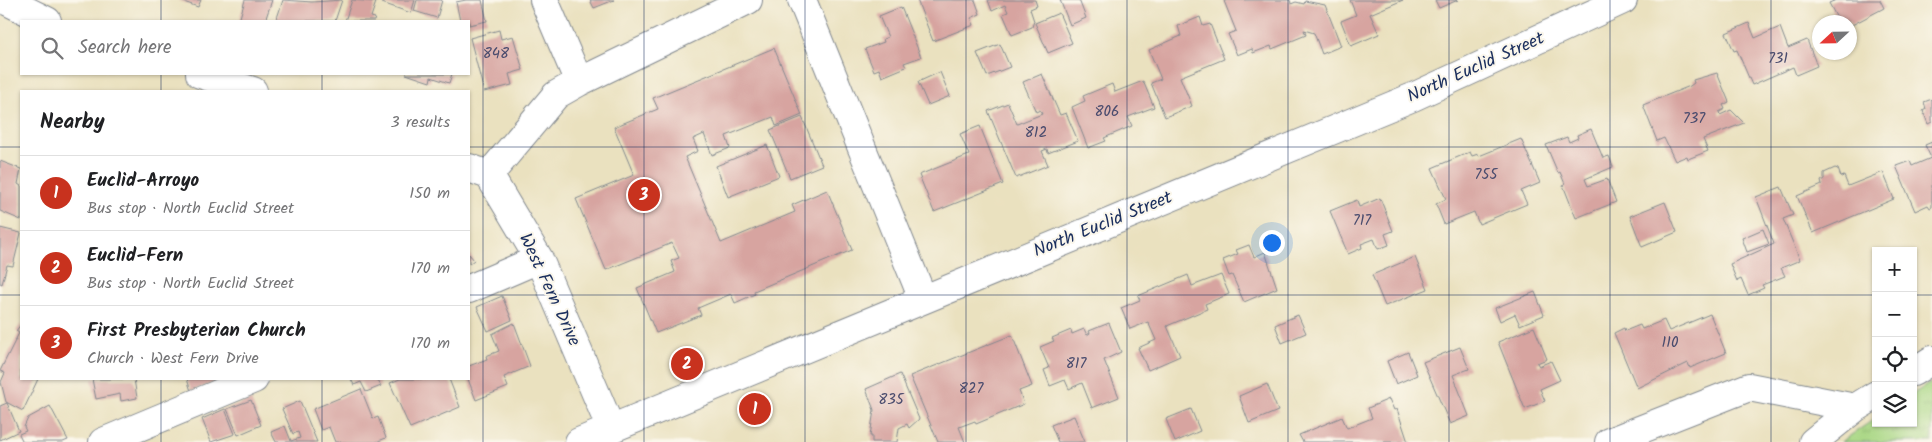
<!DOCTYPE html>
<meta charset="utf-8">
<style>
body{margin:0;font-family:Kalam,sans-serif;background:#f2f2f2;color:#202124}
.controls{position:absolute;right:15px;bottom:15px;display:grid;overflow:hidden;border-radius:0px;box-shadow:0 1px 4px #0004}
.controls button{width:45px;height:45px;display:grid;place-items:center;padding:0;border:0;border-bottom:1px solid #e0e0e0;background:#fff;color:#202124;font:25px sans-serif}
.compass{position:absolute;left:1812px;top:15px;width:45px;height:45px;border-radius:50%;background:#fff;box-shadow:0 1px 4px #0004;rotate:248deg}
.you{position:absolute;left:1271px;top:242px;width:18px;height:18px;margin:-12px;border:4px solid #fff;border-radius:50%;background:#1a73e8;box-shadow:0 0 0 8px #1a73e833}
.badge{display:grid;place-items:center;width:32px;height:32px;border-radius:50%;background:#c8321e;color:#fff;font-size:16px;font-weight:700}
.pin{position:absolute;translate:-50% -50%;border:2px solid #fff;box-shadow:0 1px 5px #0006}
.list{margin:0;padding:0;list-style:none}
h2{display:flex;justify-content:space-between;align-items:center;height:65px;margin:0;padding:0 20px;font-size:21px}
h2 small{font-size:16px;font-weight:400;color:#757577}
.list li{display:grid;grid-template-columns:32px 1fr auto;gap:15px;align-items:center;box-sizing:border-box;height:75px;padding:0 20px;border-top:1px solid #e0e0e0}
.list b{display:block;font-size:19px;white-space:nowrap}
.list p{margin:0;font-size:16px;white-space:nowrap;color:#757577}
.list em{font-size:16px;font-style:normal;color:#757577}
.icon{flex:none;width:28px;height:28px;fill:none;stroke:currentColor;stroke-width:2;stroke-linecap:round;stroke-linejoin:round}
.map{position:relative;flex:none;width:1932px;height:442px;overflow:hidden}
.search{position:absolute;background:#fff;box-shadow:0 1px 4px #0004;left:20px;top:20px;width:450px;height:55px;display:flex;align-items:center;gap:12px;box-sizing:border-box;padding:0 18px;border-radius:0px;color:#757577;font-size:19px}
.panel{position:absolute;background:#fff;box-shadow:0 1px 4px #0004;left:20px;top:90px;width:450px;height:290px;border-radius:0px}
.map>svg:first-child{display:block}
.grass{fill:url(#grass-tufts);stroke:#628371}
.building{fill:#d7a4a0}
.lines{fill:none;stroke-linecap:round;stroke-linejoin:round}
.minor-casing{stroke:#82888e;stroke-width:30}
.major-casing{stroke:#82888e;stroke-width:30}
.minor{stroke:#fff;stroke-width:28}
.major{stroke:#fff;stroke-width:28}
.grid{fill:none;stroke:#1b2f5e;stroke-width:1;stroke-opacity:0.55}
.labels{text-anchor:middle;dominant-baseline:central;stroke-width:4;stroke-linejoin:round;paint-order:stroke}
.number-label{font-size:15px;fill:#4a4c6e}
.street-label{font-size:18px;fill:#1b2f5e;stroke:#fbf7ec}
</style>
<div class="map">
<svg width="1932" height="442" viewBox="0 0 1932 442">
<defs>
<pattern id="grass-tufts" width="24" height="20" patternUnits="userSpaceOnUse" patternTransform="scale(1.25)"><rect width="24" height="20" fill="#a9d784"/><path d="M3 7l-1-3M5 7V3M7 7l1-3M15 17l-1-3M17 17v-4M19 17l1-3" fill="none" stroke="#91b974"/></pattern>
</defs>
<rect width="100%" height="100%" fill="#fbf7ec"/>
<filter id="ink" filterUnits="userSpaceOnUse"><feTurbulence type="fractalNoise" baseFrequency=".02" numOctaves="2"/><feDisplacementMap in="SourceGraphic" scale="10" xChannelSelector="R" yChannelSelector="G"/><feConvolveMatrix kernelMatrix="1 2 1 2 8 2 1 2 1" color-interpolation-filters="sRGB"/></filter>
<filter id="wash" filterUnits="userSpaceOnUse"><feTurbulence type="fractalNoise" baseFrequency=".0096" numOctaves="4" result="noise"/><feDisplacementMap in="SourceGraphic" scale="20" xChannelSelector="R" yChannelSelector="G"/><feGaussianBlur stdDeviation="1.12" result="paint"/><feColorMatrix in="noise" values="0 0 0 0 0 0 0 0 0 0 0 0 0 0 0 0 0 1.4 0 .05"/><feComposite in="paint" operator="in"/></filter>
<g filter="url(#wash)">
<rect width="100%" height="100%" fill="#eae1bf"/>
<path class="grass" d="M1932 382V442H1841L1876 418V423H1913V394Z"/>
<g id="blocks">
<path class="building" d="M178 0H201L198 7Z
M245 0H272L265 21H239Z
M283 0 312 2 342 0 335 21H276Z
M352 0 376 2 371 17 375 18 374 21H345Z
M383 0H415L411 13 382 3Z
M417 0H442L437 18 414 11Z
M466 0H482L487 21 469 25V21H460L456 2Z
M590 0H614L594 8Z
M917 0H975L980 14 971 18 974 25 933 41Z
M988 0H1035L1037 6 1030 9 1034 21 1032 27 1012 35 1003 14 1008 12 1005 5 992 11Z
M1060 0H1079L1086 18 1070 25Z
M1228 0H1290L1291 4 1296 2 1304 4 1305 1 1325 5 1341 46 1322 54 1314 33 1304 30 1306 35 1272 49 1271 46 1253 53 1252 49 1237 55 1228 34 1236 31 1224 1Z
M1350 0H1403L1370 14 1379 34 1351 46 1341 21 1356 15Z
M1435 0H1458L1439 8Z
M1836 0H1880L1884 8 1850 26V22H1839L1829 3Z
M901 7 921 57 904 63 906 67 882 77 879 69 874 71 865 49 884 42 883 39 888 37 879 16Z
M1059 13 1072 43 1048 53 1035 23Z
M1200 17 1203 26 1210 24 1224 59 1180 77 1192 106 1165 117 1151 83 1161 79 1149 50 1181 36 1178 26Z
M1749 23 1755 38 1780 27 1788 48 1807 40 1817 66 1796 75 1793 67 1752 85 1737 50 1734 51 1726 33Z
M499 30 501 39 513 36 523 70 509 74 512 85 484 92 470 38Z
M1000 44 1010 67 987 76 977 53Z
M774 48 802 115 776 126 773 117 726 136 730 148 712 155 704 134 693 139 698 151 685 157 721 243 795 212 792 205 827 190 852 250 754 291 755 294 735 303 731 294 698 308 701 315 656 333 637 288 675 272 671 261 679 258 672 243 606 270 576 199 634 175 614 127 658 109 653 98Z
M940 72 950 96 928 105 918 82Z
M1717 73 1729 102 1723 105 1725 109 1719 112 1720 115 1731 110 1744 123 1703 139 1708 151 1688 159 1687 156 1675 161 1664 138 1657 141 1643 105 1690 86 1694 83 1693 80Z
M406 74H452L449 83 431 77 430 82Z
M1042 74 1060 115 1066 113 1078 141 1048 153 1047 149 1042 151 1048 165 1016 178 988 111 1008 103 1017 124 1042 114 1040 110 1036 112 1023 82Z
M1143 81 1154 107 1128 117 1132 126 1104 138 1106 141 1088 148 1072 107 1085 101 1083 96 1112 84 1115 92Z
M1932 99V122L1928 124 1923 111 1926 109 1924 102Z
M802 117 822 165 790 178 770 130Z
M980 126 1003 184 934 212 919 175 969 155 960 134Z
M1591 129 1603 158 1609 156 1613 167 1585 179 1588 186 1607 179 1616 202 1576 218 1563 185 1565 184 1560 172 1558 173 1546 145 1567 137 1569 142 1578 138 1577 135Z
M1521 139 1540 183 1521 191 1527 204 1479 224 1474 212 1444 224 1436 204 1446 199 1432 168 1470 152 1472 156 1478 154 1479 156Z
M1932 142V207L1930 208 1928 205 1915 211 1896 166 1910 161 1912 166 1931 158 1925 145Z
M767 145 779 176 728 197 716 166Z
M0 161 21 169 18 184 21 186V220L0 211Z
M1835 168 1838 169 1841 177 1844 176 1848 186 1883 172 1894 199 1813 233 1797 196 1822 185 1821 181 1824 179V173Z
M1781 187 1793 215 1783 219 1800 260 1781 268 1785 276 1762 285 1764 288 1748 295 1741 279 1737 281 1730 264 1774 244 1756 197Z
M1380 198 1393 231 1385 234 1389 245 1378 249 1374 239 1361 244 1362 248 1348 254 1330 211 1357 200 1359 207Z
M1665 202 1677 232 1642 247 1630 216Z
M0 228 21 233 13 266 7 265 2 284 0 283Z
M1763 229 1769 244 1747 252 1742 238Z
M1249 245 1254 257 1265 252 1277 288 1244 302 1232 275 1229 276 1223 260 1238 254 1236 250Z
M469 254 474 260 469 264Z
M1415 257 1428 289 1385 306 1372 275Z
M1188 275 1192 286 1221 275 1229 294 1205 304 1207 309 1167 326 1180 356 1148 370 1138 348 1156 340 1148 322 1130 329 1121 308 1140 300 1138 296Z
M1535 292 1544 315 1520 325 1515 314 1500 321 1495 308Z
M502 296 512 320 488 331 477 307Z
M1710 314 1726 353 1690 368 1688 363 1637 388 1614 333 1624 328 1625 331 1640 325 1642 329 1664 320 1669 331Z
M1298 315 1306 333 1282 343 1275 325Z
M514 323 530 366 504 377 508 387 476 400 468 379 469 366 487 359 486 356 499 351 492 334Z
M1109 323 1121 352 1104 360 1119 397 1092 408 1082 383 1069 389 1065 380 1050 386 1044 370 1049 368 1040 347 1054 341 1052 338 1071 330 1072 334 1084 329 1087 335 1090 333 1089 331Z
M21 324V379H38L23 411 6 402 1 382 5 373 0 371 19 333 16 331Z
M1534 327 1547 359 1537 363 1539 366 1551 361 1560 380 1540 389 1545 401 1525 409 1498 342Z
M1012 335 1032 386 1019 391 1024 404 976 424 975 421 959 427 965 442H938L910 376Z
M1460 347 1469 369 1453 375 1469 416 1450 424 1423 362Z
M1408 352 1417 375 1396 384 1387 361Z
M900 374 919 419 909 428 907 424 899 428 897 442H872V436H870L874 410 866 389Z
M92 379H134L137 398 121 401 120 394 96 399Z
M187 379H213L214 383 191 391Z
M351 379H377L381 386 366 392 361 382 354 385Z
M400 379H449L460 407 410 428 390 383Z
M1267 384 1278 411 1249 423 1239 396Z
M361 389 373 419 378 417 386 438 376 442H335L329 427 321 430 313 409Z
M1389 399 1394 410 1397 409 1408 442H1303L1299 435 1342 417 1347 428 1372 418 1368 408Z
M251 400 261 425 238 435 227 409Z
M300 401 317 442H276L271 432 285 426 291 441 300 438 298 432 293 434 282 409Z
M7 403 19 431 0 440V406Z
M50 406 68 440 63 442H23L19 434 26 431 24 427 28 418Z
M225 409 235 434 211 442 202 419Z
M1191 409 1200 431 1175 442 1166 419Z
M1074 416 1085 442H1058L1051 425Z"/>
</g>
</g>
<g filter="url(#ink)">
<use href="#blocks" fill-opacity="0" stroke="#82888e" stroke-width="1"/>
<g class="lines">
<defs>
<path id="minor" d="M5 0 47 21
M544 0 579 82
M802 0 923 299
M200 74 253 91
M469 168 489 175 539 259 611 429
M489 175 556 95 579 82 748 0
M469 289 539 259
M1913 372 1932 360
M103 442 254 379
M1609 442 1749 387 1855 408
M1813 442 1855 408 1876 395"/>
<path id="major" d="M579 442 1413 97 1623 0"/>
</defs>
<use href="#minor" class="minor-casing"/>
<use href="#major" class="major-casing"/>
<use href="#minor" class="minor"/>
<use href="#major" class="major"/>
</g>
</g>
<path class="grid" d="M161 0V21M322 0V21M483 0V442M644 0V442M805 0V442M966 0V442M1127 0V442M1288 0V442M1449 0V442M1610 0V442M1771 0V442M161 74V91M322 74V91M0 147H21M469 147H1932M0 295H21M469 295H1876M1913 295H1932M161 379V442M322 379V442"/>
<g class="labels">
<g class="number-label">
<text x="496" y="54">848</text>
<text x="1778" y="59">731</text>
<text x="1107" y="112">806</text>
<text x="1694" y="119">737</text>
<text x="1036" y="133">812</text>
<text x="1486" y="175">755</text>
<text x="1362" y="221">717</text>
<text x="1670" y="343">110</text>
<text x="1076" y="364">817</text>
<text x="971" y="389">827</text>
<text x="891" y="400">835</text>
</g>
<g class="street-label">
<text transform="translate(1476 68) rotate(-24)">North Euclid Street</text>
<text transform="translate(1103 225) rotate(-22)">North Euclid Street</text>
<text transform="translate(549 290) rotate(65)">West Fern Drive</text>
</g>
</g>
</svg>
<div class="controls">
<button>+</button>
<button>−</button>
<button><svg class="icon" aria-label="locate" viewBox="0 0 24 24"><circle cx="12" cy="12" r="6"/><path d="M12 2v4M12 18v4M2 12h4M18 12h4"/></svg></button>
<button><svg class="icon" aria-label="layers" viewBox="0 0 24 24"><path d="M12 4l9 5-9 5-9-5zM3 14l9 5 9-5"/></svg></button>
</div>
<svg class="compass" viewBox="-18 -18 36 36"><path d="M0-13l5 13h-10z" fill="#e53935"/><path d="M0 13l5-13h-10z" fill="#757577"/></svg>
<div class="you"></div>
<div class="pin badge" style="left:755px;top:409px">1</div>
<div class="pin badge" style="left:687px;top:364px">2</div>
<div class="pin badge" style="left:644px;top:195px">3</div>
<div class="search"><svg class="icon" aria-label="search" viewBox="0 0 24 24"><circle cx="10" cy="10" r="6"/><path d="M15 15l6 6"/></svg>Search here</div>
<section class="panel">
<h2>Nearby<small>3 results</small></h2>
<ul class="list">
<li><span class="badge">1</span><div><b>Euclid-Arroyo</b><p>Bus stop · North Euclid Street</p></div><em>150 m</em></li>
<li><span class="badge">2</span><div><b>Euclid-Fern</b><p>Bus stop · North Euclid Street</p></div><em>170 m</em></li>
<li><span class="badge">3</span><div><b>First Presbyterian Church</b><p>Church · West Fern Drive</p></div><em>170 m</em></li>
</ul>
</section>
</div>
